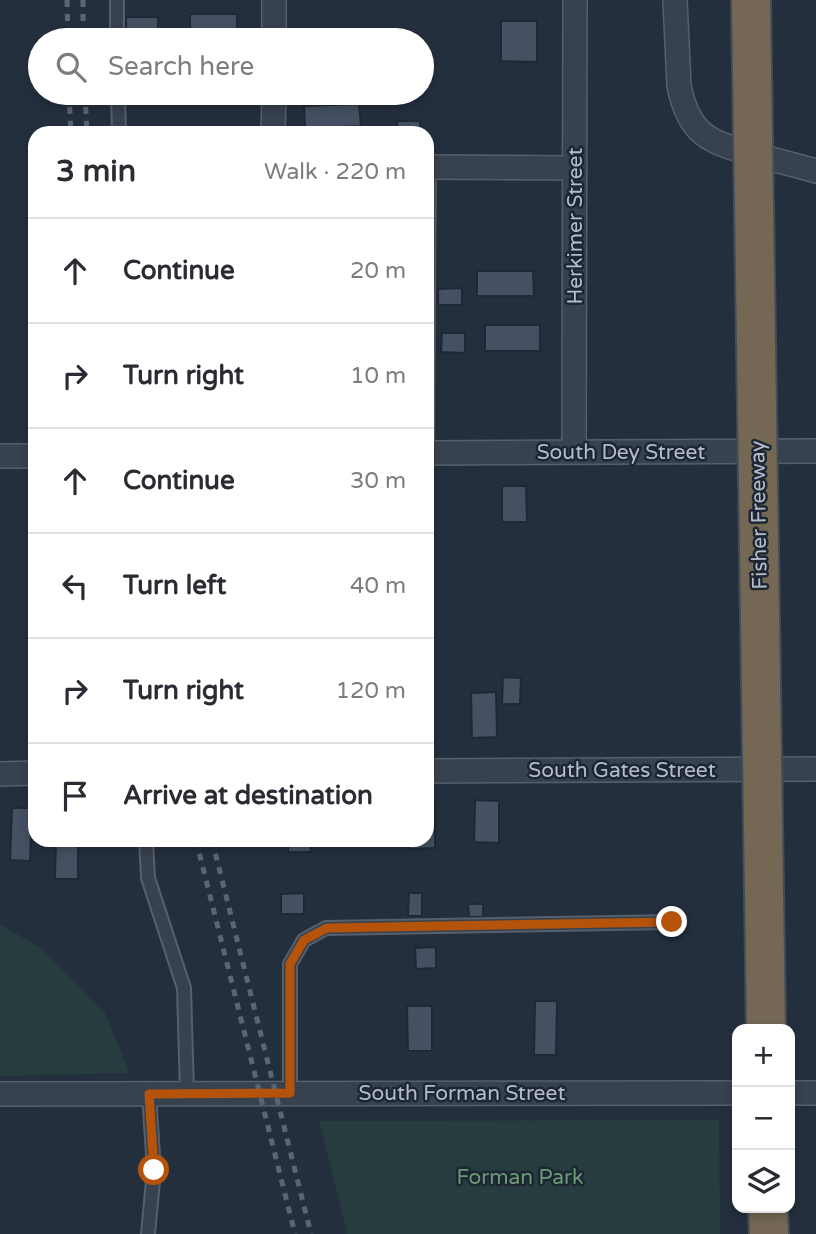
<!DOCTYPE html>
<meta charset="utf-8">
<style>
body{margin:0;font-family:"Varela Round",sans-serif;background:#f7f7f7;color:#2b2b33}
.controls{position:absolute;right:21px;bottom:21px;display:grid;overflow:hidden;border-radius:14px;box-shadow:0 4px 10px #0003}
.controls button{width:63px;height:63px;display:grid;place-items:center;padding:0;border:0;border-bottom:2px solid #e1e1e2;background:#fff;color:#2b2b33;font:35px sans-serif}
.stop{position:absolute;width:21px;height:21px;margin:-16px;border:5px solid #b45309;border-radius:50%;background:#fff}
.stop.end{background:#b45309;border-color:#fff;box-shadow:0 2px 7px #0008}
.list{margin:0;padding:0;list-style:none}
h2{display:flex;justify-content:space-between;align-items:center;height:91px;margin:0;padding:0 28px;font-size:30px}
h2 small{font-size:23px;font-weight:400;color:#7c7c81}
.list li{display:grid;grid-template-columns:46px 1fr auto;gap:21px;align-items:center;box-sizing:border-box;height:105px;padding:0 28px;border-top:2px solid #e1e1e2}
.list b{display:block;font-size:26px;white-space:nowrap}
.list em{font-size:23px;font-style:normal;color:#7c7c81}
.icon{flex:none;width:38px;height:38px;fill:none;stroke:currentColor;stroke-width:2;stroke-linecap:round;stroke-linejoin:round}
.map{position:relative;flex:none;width:816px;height:1234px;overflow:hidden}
.search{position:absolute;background:#fff;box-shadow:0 4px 10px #0003;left:28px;top:28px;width:406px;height:77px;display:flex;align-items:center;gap:18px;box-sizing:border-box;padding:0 24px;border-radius:38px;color:#7c7c81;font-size:26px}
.panel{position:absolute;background:#fff;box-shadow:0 4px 10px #0003;left:28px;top:126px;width:406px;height:721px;border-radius:21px}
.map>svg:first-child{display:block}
.green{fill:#263c3f}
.building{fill:#455162;stroke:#1f2835;stroke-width:2}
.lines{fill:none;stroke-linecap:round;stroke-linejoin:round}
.service-casing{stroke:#565f6c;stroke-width:16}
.minor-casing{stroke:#565f6c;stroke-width:26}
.motorway-casing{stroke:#434c59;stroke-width:42}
.service{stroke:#38414e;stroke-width:12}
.minor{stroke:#38414e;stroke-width:23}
.motorway{stroke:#746855;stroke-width:38}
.rail{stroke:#5a6575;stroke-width:5;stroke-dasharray:7 7;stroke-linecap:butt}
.motorway-bridge-casing{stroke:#434c59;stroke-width:42;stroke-linecap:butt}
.motorway-bridge{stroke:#746855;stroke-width:38}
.route{stroke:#b45309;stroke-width:9}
.labels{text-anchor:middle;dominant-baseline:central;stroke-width:5;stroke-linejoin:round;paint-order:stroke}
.street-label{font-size:21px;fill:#b4bcc9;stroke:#1d2633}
.park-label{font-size:21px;fill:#6b9a76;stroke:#1d2633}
</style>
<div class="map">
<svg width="816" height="1234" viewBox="0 0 816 1234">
<rect width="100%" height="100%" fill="#242f3e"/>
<path class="green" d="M0 924 42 949 105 1013 130 1073 0 1076Z
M719 1120 720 1234H347L319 1121Z"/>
<path class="building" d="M190 14H237V40L190 39Z
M126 17H158V40H126Z
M501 21H537V62L501 61Z
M359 104 361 126 305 129 304 106Z
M397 121H420V133H398Z
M477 271H533L534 296H477Z
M462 288V305H438V289Z
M485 325H540V351H485Z
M442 333H465V353L441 352Z
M502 486H526L527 522H502Z
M503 677 521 678 520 704H502Z
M496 692 497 737 472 738 471 693Z
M475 800 499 801V843L474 842Z
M427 802H435V848L409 849V840H427Z
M12 808H32L30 861 10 860Z
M56 840H78V879H55Z
M288 840H310L311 852H288Z
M304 893V914H281V894Z
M409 893H422V916H408Z
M468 904H483V917H469Z
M436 947V968L416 969 415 948Z
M535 1001H557L556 1055H534Z
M407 1006H432V1051H408Z"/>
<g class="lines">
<defs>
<path id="service" d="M117 0V40
M118 93 119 133
M427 453 429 167
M146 840 148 878 184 988 187 1093
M290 1093V964L304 940 326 928 672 922
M148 1234 154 1170 149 1094"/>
<path id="minor" d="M675 0 679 86C689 135 709 142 753 154 774 160 795 165 816 171
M274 40V0
M273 133 274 93
M427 167 575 168
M574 452 575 0
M427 453 816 451
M0 456H35
M427 771 816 769
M0 774 35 773
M790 1093H816
M0 1094 737 1093"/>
<path id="motorway" d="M768 1208 769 1234"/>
</defs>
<use href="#service" class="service-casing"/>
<use href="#minor" class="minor-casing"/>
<use href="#motorway" class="motorway-casing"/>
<use href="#service" class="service"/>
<use href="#minor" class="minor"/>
<use href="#motorway" class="motorway"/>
<path class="rail" d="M67 0 68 40
M83 0V40
M69 93 71 133
M85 93 87 133
M196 840 295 1234
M212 840 311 1234"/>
<defs>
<path id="motorway-bridge" d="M751 0 766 1029"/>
</defs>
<use href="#motorway-bridge" class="motorway-bridge-casing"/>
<use href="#motorway-bridge" class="motorway-bridge"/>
</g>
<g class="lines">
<path class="route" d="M154 1170 149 1094 290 1093V964L304 940 327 928 672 922"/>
</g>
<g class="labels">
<g class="street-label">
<text transform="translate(575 226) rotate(-90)">Herkimer Street</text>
<text x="621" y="452">South Dey Street</text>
<text transform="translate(759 515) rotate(-91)">Fisher Freeway</text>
<text x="622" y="770">South Gates Street</text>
<text x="462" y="1093">South Forman Street</text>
</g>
<g class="park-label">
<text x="520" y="1177">Forman Park</text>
</g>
</g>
</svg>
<div class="controls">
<button>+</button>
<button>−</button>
<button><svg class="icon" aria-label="layers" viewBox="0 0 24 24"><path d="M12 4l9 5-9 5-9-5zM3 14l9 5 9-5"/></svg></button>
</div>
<div class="stop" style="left:154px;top:1170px"></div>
<div class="stop end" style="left:672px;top:922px"></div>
<div class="search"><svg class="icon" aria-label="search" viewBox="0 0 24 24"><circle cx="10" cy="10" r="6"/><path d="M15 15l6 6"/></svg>Search here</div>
<section class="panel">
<h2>3 min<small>Walk · 220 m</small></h2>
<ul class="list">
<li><svg class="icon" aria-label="ahead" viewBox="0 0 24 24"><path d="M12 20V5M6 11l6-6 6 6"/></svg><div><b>Continue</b></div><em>20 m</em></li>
<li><svg class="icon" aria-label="right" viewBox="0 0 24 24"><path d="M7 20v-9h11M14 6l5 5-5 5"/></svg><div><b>Turn right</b></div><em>10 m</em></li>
<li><svg class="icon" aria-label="ahead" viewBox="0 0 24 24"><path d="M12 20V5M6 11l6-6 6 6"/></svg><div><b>Continue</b></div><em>30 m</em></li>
<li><svg class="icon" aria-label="left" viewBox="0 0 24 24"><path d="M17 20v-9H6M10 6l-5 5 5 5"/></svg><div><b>Turn left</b></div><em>40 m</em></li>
<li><svg class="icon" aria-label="right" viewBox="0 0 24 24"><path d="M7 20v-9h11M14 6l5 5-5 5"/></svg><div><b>Turn right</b></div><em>120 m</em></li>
<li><svg class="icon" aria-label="arrive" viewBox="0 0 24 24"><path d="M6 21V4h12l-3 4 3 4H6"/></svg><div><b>Arrive at destination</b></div></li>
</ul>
</section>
</div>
